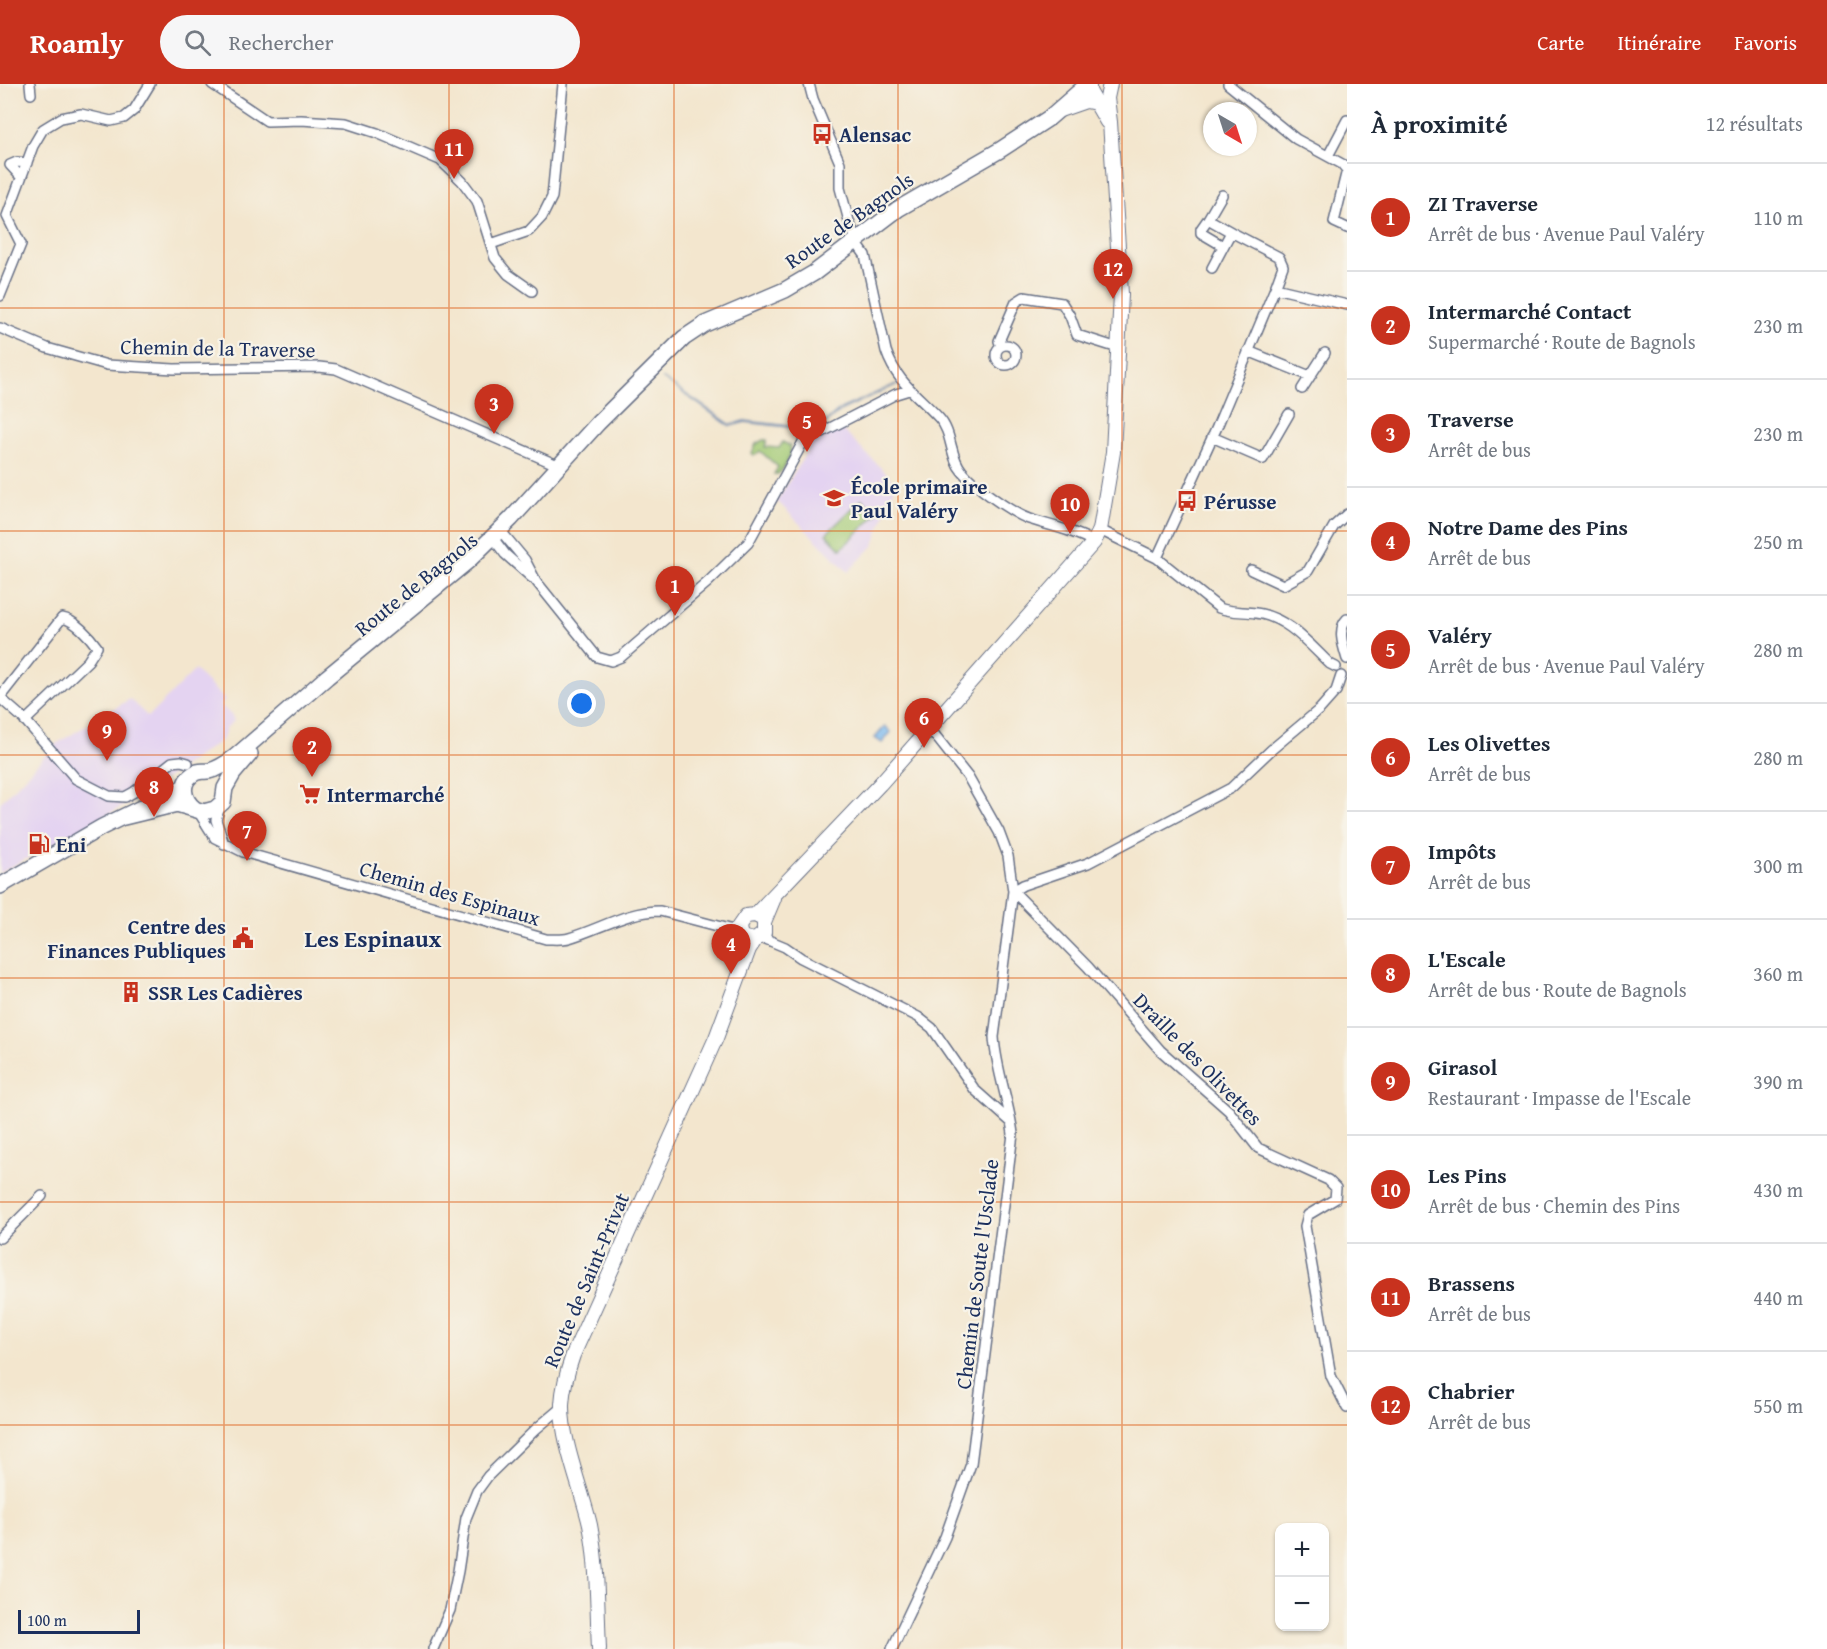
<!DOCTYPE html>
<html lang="fr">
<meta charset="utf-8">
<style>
body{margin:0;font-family:"Gentium Book Plus",serif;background:#f6f6f7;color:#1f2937}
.controls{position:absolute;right:18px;bottom:18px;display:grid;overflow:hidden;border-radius:12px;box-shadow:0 2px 4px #0004}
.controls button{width:54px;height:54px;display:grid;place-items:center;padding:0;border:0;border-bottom:2px solid #e0e1e3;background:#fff;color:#1f2937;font:30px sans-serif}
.compass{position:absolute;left:1203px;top:18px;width:54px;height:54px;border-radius:50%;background:#fff;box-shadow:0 2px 4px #0004;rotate:141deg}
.scale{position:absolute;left:18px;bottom:15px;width:122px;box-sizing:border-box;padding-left:6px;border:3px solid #1b2f5e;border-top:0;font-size:16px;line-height:21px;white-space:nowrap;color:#1b2f5e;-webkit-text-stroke:4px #f7f3e8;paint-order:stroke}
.you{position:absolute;left:582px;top:620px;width:21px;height:21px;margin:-15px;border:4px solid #fff;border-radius:50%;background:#1a73e8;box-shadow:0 0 0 9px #1a73e833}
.badge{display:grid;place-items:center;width:39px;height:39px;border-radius:50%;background:#c8321e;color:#fff;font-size:20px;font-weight:700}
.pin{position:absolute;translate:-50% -50px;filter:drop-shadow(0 2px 3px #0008)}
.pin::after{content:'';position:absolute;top:32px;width:21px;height:18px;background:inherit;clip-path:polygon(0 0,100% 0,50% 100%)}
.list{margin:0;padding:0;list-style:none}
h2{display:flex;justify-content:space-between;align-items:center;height:78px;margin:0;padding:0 24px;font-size:26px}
h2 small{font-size:20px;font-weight:400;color:#747a83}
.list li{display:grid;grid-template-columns:39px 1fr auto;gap:18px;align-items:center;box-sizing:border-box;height:108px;padding:0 24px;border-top:2px solid #e0e1e3}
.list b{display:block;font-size:22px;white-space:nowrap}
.list p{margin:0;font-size:20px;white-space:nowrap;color:#747a83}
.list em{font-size:20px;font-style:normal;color:#747a83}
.icon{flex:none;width:33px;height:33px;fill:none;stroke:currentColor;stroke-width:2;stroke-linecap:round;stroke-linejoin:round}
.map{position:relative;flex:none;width:1347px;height:1565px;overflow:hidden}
header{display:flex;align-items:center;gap:36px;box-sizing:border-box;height:84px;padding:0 30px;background:#c8321e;color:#fff}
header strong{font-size:28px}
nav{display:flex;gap:33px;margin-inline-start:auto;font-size:21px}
.search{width:420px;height:54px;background:#f6f6f7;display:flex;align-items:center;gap:15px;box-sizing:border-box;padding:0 21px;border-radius:33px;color:#747a83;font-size:22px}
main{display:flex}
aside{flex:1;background:#fff}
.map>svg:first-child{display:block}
.built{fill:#e4d3f1}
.green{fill:#a3ca75;stroke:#5f7c6a;stroke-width:1.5}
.water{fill:#7bb9ef;stroke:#4b74a6;stroke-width:1.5}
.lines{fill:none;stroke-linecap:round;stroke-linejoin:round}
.street-casing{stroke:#676f85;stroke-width:12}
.secondary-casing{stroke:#676f85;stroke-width:16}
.primary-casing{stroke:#676f85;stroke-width:18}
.street{stroke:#fff;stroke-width:9}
.secondary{stroke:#fff;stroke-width:14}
.primary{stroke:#fff;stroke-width:15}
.grid{fill:none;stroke:#de5710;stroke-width:1.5;stroke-opacity:0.55}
.labels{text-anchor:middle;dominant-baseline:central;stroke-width:4.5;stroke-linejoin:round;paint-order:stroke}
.poi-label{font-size:21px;font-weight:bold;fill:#1b2f5e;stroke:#f7f3e8;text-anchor:start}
.street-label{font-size:21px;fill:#1b2f5e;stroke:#f7f3e8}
.quarter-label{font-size:24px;font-weight:bold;fill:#1b2f5e;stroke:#f7f3e8}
</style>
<header>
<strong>Roamly</strong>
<div class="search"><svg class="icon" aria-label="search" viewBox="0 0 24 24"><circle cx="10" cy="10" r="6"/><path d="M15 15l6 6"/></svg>Rechercher</div>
<nav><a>Carte</a><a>Itinéraire</a><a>Favoris</a></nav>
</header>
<main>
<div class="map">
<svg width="1347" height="1565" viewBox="0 0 1347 1565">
<rect width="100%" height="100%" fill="#f7f3e8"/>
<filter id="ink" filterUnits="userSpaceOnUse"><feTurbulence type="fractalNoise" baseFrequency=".0167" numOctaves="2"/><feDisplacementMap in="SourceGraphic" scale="12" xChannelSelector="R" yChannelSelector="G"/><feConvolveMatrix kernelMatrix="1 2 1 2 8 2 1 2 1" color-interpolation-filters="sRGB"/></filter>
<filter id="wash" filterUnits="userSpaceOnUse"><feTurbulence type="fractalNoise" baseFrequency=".008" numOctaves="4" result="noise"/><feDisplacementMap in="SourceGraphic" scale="24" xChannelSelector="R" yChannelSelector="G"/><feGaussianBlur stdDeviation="1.35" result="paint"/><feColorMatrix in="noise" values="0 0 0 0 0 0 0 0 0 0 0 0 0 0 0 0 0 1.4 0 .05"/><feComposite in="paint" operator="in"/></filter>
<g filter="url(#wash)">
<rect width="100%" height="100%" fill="#f3e6ce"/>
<path class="built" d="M840 343 896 399 874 461 848 488 777 417 808 366 807 361 812 358V356Z
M195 586 225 616 221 621 232 632 234 637 226 644 223 655 138 714 0 789V719L56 660 130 615 148 633Z"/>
<path class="green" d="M763 356H767L765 363 779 364 783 358 790 362C792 370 785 385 778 390H774L778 383 760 367 754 372 752 369 756 360Z
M862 415 877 430 841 465 826 450Z"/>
<path class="water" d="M662 294 731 341 744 337 798 343 817 341 827 337 841 325 897 300 841 326 827 338 816 342 798 344 745 338 730 342Z
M885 642 891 648 882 659 875 654Z"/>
</g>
<g filter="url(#ink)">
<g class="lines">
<defs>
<path id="street" d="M30 0 31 10
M212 0 267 37 301 36 346 39 377 49 440 76 462 97 477 117 495 174 508 190 532 207
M809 0 813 15 840 79V104L849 137 858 161 865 171 886 267C897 299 917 310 939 334 953 349 949 372 962 387 974 402 1012 429 1029 435 1051 442 1073 446 1094 458
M1228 0 1296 55 1342 80 1347 86 1334 138 1347 144
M1328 72 1347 36
M21 93 10 81 17 78 27 79
M1208 135 1222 111
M491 160 529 147 542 133 552 113 563 0
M1223 162 1201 149V145L1208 135 1231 148
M1212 184 1231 148 1279 173 1283 182 1275 204
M0 212 21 160 7 132 33 62 43 45 61 34 81 30 111 37 124 34 134 26 150 0
M0 244 47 264 107 281 174 285 319 283 336 285 562 383
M996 271a10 10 0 1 1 20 0a10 10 0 1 1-20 0Z
M1001 262 999 257 1016 218 1024 213 1062 219 1070 232 1077 251 1118 264
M1248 267 1310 292
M1302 305 1325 269
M1212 353 1263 375 1289 330
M500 446 525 476 536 497 597 573 611 577 621 573 708 498 748 459 803 358 896 310 909 306
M1100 446 1157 474 1219 524C1232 529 1243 527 1256 529 1287 533 1308 559 1330 580L1336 583
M493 454 505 470 532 494
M1157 474 1217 343 1275 204 1347 221
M1251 486 1283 501 1308 487 1334 442 1347 430
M1347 575C1343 562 1337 545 1347 535
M0 613 62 534C75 536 90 553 97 563L88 577 25 637
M0 614 24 635 76 695 109 712 125 713 134 708 172 678 181 677 188 679
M930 645 968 693 999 748 1008 772 1013 807 1088 883 1160 966 1229 1027 1258 1064 1328 1096 1336 1104 1335 1115 1308 1131 1305 1142 1331 1292 1347 1324
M220 722 216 736 224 760
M198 727 215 754 243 768 546 855C554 855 562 856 569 854 600 845 627 827 660 827L729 845 739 846
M761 853 785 863 801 874 918 933 932 944 975 1006 1011 1038
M0 1154 42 1112
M433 1565 450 1526 458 1487 466 1434 477 1407 488 1392 536 1345 562 1323
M892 1565 945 1453 971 1380 1013 1050C1009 1017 996 986 994 953L1013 807 1023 801 1088 779 1231 704 1271 666 1320 625 1336 607 1341 592"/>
<path id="secondary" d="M1089 0V7L1107 38
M1060 26 1086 17 1096 19
M755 831 880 700 1094 458 1100 446 1113 368 1121 210 1110 38 1107 14 1110 0
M755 856 744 854 740 849 739 842 746 832 755 831 761 834
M599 1565C597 1524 598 1481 590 1441 582 1406 561 1356 562 1320 563 1303 567 1288 573 1271L716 954 749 865 755 856 764 849V838L774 814"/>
<path id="primary" d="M195 725C183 716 179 698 195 689 200 686 204 688 209 687 219 685 227 679 235 673L327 593 468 477 511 435 598 339 684 254 705 240 785 206 814 189 898 125 1000 66 1049 34 1088 0
M124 733 177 720 204 728 215 725 223 718 225 704 233 690 250 670
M0 802 102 743 184 703"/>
</defs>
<use href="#street" class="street-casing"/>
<use href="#secondary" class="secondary-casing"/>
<use href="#primary" class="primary-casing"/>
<use href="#street" class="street"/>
<use href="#secondary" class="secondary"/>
<use href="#primary" class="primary"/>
</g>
</g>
<path class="grid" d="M224 0V1565M449 0V1565M674 0V1565M898 0V1565M1122 0V1565M0 224H1347M0 447H1347M0 671H1347M0 894H1347M0 1118H1347M0 1341H1347"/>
<defs>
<symbol id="bus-bare" viewBox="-9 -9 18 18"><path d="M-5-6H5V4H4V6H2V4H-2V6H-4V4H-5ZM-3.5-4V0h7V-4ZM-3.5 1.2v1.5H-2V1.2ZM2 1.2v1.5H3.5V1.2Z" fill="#c8321e" stroke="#f7f3e8" stroke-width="2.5" paint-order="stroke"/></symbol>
<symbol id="school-bare" viewBox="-9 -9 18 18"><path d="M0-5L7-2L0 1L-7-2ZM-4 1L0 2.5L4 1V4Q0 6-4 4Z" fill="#c8321e" stroke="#f7f3e8" stroke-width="2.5" paint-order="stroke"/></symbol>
<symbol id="supermarket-bare" viewBox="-9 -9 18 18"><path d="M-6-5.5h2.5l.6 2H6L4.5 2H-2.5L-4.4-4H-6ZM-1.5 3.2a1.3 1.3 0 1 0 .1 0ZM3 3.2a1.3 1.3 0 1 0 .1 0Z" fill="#c8321e" stroke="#f7f3e8" stroke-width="2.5" paint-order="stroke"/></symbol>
<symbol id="fuel-bare" viewBox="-9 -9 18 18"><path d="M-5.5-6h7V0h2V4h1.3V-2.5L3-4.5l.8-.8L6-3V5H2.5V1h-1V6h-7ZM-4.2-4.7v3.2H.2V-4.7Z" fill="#c8321e" stroke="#f7f3e8" stroke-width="2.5" paint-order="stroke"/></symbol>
<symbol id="civic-bare" viewBox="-9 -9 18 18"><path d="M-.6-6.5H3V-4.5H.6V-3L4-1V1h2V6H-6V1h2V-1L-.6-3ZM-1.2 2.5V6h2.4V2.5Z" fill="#c8321e" stroke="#f7f3e8" stroke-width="2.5" paint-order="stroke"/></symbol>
<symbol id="building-bare" viewBox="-9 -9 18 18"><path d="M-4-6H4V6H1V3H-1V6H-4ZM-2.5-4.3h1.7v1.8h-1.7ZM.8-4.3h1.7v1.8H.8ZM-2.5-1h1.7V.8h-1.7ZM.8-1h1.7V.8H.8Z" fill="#c8321e" stroke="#f7f3e8" stroke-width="2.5" paint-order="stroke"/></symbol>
</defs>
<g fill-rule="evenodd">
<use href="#bus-bare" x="807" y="35" width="30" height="30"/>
<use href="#school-bare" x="819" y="399" width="30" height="30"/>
<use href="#bus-bare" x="1172" y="402" width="30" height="30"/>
<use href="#supermarket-bare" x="295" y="695" width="30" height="30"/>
<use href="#fuel-bare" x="24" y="745" width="30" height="30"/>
<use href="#civic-bare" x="228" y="839" width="30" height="30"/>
<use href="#building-bare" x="116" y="893" width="30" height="30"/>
</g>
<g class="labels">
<g class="poi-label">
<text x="839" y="50">Alensac</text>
<text x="851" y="402">École primaire<tspan x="851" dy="24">Paul Valéry</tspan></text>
<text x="1204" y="417">Pérusse</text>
<text x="327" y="710">Intermarché</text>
<text x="56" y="760">Eni</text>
<text x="226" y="842" text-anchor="end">Centre des<tspan x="226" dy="24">Finances Publiques</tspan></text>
<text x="148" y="908">SSR Les Cadières</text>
</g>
<g class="street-label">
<text transform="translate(849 136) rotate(-35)">Route de Bagnols</text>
<text transform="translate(218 264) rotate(1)">Chemin de la Traverse</text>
<text transform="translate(416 500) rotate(-39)">Route de Bagnols</text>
<text transform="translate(450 809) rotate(16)">Chemin des Espinaux</text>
<text transform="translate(1198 975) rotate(46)">Draille des Olivettes</text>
<text transform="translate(977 1190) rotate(-83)">Chemin de Soute l'Usclade</text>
<text transform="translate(586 1196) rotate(-67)">Route de Saint-Privat</text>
</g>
<g class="quarter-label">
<text x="373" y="854">Les Espinaux</text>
</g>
</g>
</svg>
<div class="controls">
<button>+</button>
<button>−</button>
</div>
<svg class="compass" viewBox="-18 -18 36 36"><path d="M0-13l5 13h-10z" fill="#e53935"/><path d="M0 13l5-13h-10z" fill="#747a83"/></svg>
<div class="scale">100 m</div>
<div class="you"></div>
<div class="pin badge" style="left:675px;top:532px">1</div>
<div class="pin badge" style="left:312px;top:693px">2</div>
<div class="pin badge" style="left:494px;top:350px">3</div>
<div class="pin badge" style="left:731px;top:890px">4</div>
<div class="pin badge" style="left:807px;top:368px">5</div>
<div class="pin badge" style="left:924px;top:664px">6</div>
<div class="pin badge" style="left:247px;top:777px">7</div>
<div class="pin badge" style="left:154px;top:733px">8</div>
<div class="pin badge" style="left:107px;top:677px">9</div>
<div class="pin badge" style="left:1070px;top:450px">10</div>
<div class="pin badge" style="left:454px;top:95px">11</div>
<div class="pin badge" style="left:1113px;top:215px">12</div>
</div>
<aside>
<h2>À proximité<small>12 résultats</small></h2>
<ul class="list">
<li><span class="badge">1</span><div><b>ZI Traverse</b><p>Arrêt de bus · Avenue Paul Valéry</p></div><em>110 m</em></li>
<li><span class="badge">2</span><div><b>Intermarché Contact</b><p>Supermarché · Route de Bagnols</p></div><em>230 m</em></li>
<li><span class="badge">3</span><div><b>Traverse</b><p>Arrêt de bus</p></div><em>230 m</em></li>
<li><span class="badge">4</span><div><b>Notre Dame des Pins</b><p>Arrêt de bus</p></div><em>250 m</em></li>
<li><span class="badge">5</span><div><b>Valéry</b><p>Arrêt de bus · Avenue Paul Valéry</p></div><em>280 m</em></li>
<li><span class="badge">6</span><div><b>Les Olivettes</b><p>Arrêt de bus</p></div><em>280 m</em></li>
<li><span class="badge">7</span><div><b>Impôts</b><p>Arrêt de bus</p></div><em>300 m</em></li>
<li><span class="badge">8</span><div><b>L'Escale</b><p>Arrêt de bus · Route de Bagnols</p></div><em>360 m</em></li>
<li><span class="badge">9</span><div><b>Girasol</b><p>Restaurant · Impasse de l'Escale</p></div><em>390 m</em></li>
<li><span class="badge">10</span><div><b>Les Pins</b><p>Arrêt de bus · Chemin des Pins</p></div><em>430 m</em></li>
<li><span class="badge">11</span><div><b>Brassens</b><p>Arrêt de bus</p></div><em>440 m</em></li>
<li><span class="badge">12</span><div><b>Chabrier</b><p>Arrêt de bus</p></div><em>550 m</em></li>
</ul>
</aside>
</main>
